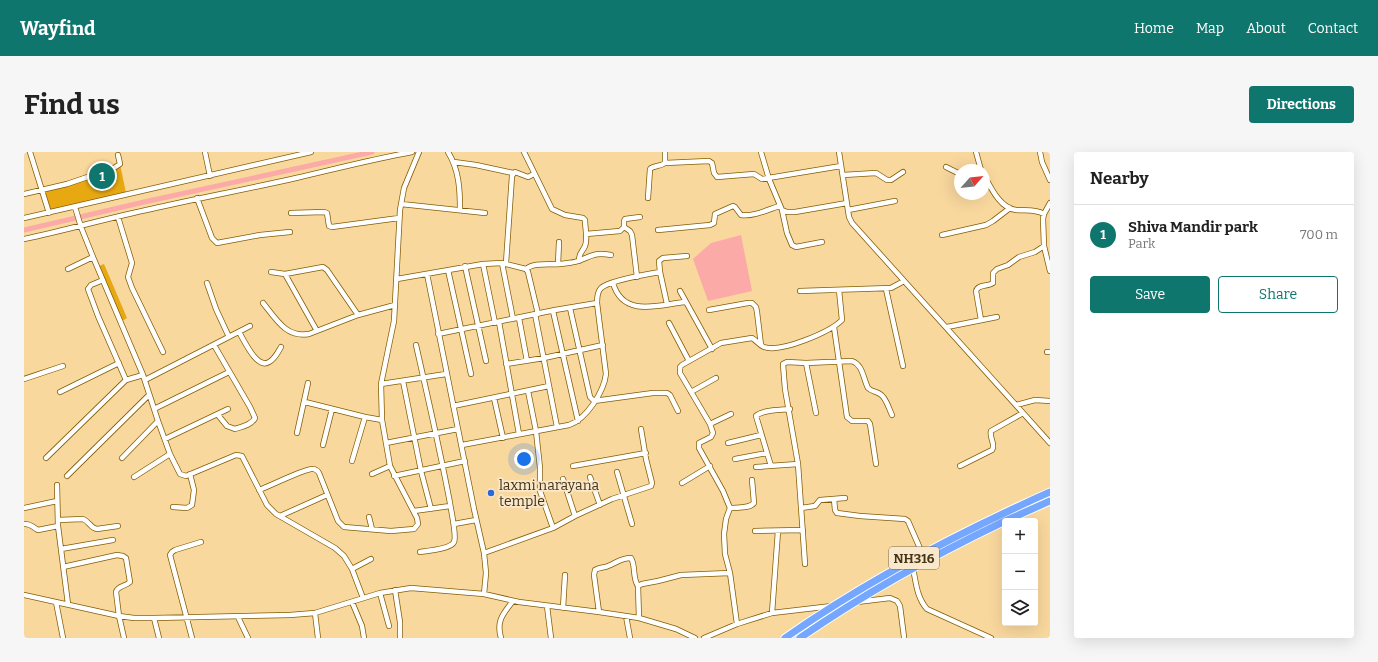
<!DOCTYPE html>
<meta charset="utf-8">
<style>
body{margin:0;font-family:Bitter,serif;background:#f6f6f6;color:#222}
.controls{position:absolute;right:12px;bottom:12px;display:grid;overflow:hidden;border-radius:4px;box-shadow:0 4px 16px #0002}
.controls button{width:36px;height:36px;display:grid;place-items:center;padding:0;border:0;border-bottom:1px solid #e0e0e0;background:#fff;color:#222;font:20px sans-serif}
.compass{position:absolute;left:930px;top:12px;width:36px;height:36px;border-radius:50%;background:#fff;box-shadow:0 4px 16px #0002;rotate:63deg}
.you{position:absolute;left:500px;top:307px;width:14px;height:14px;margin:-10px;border:3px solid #fff;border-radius:50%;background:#1a73e8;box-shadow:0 0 0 6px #1a73e833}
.badge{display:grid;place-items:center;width:26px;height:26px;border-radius:50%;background:#0f766e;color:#fff;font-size:13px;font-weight:700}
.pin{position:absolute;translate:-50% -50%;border:2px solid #fff;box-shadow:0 1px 4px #0006}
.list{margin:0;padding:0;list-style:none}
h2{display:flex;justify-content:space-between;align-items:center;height:52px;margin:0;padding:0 16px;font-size:17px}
h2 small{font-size:13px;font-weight:400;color:#767676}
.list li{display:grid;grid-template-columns:26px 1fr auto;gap:12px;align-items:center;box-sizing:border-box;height:60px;padding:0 16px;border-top:1px solid #e0e0e0}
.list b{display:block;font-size:15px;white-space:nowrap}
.list p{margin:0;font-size:13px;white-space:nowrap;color:#767676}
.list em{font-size:13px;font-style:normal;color:#767676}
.actions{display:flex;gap:8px;padding:12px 16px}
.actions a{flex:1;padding:9px 0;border:1px solid #0f766e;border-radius:4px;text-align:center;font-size:14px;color:#0f766e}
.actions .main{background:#0f766e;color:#fff}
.icon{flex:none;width:22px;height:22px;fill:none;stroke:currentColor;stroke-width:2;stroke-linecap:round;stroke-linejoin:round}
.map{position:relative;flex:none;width:1026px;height:486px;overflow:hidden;border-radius:4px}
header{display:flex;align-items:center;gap:24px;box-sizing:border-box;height:56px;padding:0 20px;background:#0f766e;color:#fff}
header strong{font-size:19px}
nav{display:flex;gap:22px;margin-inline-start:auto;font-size:14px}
.intro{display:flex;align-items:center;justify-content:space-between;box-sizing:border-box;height:96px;padding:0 24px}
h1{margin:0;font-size:28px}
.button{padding:10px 18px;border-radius:4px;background:#0f766e;color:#fff;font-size:14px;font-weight:700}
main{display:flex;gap:24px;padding:0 24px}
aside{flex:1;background:#fff;border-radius:4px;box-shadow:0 4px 16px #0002}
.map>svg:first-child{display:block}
.green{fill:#e7a811}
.water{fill:#fbaaa8}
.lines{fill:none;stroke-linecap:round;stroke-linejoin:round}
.canal{stroke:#fbaaa8;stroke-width:5}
.minor-casing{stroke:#835d04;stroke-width:6}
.highway-casing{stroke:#fff;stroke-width:9}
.minor{stroke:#fff;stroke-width:4.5}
.highway{stroke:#75a7fe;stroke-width:7}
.poi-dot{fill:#2b69d7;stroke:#f9e8cc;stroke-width:1.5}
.labels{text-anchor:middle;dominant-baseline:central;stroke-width:3.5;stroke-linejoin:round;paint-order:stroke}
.shield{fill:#f9e8cc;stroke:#7b6a4c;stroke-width:1}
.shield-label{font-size:13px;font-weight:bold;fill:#453415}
.poi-label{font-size:14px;fill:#453415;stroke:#f9e8cc;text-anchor:start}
</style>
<header>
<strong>Wayfind</strong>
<nav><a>Home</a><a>Map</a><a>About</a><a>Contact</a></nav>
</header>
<div class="intro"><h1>Find us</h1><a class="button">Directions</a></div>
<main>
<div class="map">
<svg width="1026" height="486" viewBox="0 0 1026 486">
<rect width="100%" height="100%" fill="#f9d89e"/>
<path class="green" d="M96 12 102 41 25 59 18 37Z
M80 112 103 166 98 169 75 114Z"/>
<path class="water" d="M717 83 728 139 684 149 669 107 687 91Z"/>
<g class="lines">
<path class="canal" d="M0 78 120 50 348 0"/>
<defs>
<path id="minor" d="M6 0 25 61
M181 0 186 24
M424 0C435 18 436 37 436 58
M500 0 528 57 541 63 559 66 561 68C561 76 564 87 561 94 558 101 555 100 555 109
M737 0 745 27 758 58 763 60H771L823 51
M815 0 825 65 828 71 1026 291
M952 0 957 18
M1016 0 1018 10 1026 28
M430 10 452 13 489 21
M641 11 685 9 688 11 690 21 693 25 730 22 738 27 817 14
M922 15 936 22
M819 23 852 21 863 28H867L879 20
M960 23C967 36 976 56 992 58 1002 59 1011 57 1020 62
M0 42 43 32 90 16 96 12 94 3
M173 46 188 86 193 91 236 83 266 80
M624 46 626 17C630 13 636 15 641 11V0
M377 52 461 61
M51 55 57 75 69 105 119 223 134 269 146 302 156 322 162 324 212 303 218 304 243 353 252 362 311 396 320 404 328 417 339 446
M758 58 763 81 768 93 772 95 798 90
M824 58 871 49
M267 61 300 60 303 61 305 74 308 75 375 66
M94 65 108 111 104 125 108 136 139 200
M0 66 287 0
M600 75 606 79 608 83 613 125
M634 78 686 73 690 71 691 62 709 54 711 55 717 63C729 65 743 58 755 54
M562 82 596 79 600 75V69L601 67 616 65
M918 83 962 73 969 69 986 56
M0 87C43 78 84 66 127 57 175 46 224 37 272 26 311 17 349 7 388 0
M1020 94 1026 119
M478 111 489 167
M482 111 488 24 491 20 504 25 510 22
M459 112 471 171
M534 112 535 90
M441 114 462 209
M44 117 69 105
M502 117C510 110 526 113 536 112 542 111 549 111 554 109 568 104 571 100 587 103
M424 118 447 222
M247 120 261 122 299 115 303 118 334 163
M261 122 293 179
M403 122 450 357 460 401 462 421 460 442
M373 127 459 112 478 111 502 117 504 120 514 162
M79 128 67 133 64 137 74 164 102 228
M183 131 192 157 205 185
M589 131C599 166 634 153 661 150
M862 137 879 214
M656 139 688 197
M776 139 867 136 880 129
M239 151C252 167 262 186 285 182L334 163 371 153
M643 152 636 120 635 109 639 106 663 104
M546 156 566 245 570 249 629 241H643L646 243 654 259
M685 158 724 151H728L732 155 733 160 737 193
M529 159 554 269
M511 162 533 275
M495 166 503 209
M957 168 952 139C954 132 963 135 969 131V121L973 117 984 113 995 105 1011 100 1020 94 1019 67 1020 62 1026 51
M475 170 495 282
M645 171 665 209
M810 175 823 265 828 269H844L846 272 852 312
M923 175 973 165
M215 180C220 188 233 218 245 210 251 207 254 200 257 195
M414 182 531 158 573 151
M190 193 226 255 231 266C228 273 217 275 211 277L203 274 194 263
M392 193C404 246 416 298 426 351 427 359 433 384 430 390 427 397 403 399 396 400
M1023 200H1026
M782 211 792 261
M482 212 520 206 579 193
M0 227 39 214
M121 228 226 174
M379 229 397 319 407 357
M357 232 422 222
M504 239 512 279 516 316V339L529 376
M36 240 95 211
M667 240 692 226
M470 246 479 286
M281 250 341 265 358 268
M992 253 1011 248 1026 249
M429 254 525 234
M130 257 205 220
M686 272 707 262
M273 281 284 231
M141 287 204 257
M362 291 434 277
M704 291 737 283
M299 293 308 257
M438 293 545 273C563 267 580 239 582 222L573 151C573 146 573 140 577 136 585 129 624 122 636 120
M22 306 102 228 119 223
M98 306 134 269
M711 307 743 301
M328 309 341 265
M549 314 622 301
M747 314 732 264C737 258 757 258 766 257
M936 314 968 298C972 292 965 286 967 279L999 261
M732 315 774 312
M593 320 608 372
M348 322 366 314
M43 324 125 243
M370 324 441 309
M110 325 146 302
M566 325 576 353
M539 327 551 364
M658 331 686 314
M33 333 34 374 44 452
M235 338C244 335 284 315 290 317 293 318 294 319 295 321L314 369 320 375 367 379 390 377 394 372 393 366 366 314 358 268 357 232 370 169 376 58 380 36 395 0
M810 347 811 358 813 361 836 364 881 367 884 369 898 401
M149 355 163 356 168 353 170 338 166 322
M0 356 33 349
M706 356C714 355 725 357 730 351L728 328
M777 356 791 354 796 348 821 346
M390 359 426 354
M256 364 303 343
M345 365 348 377
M34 368 59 367C65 369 66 376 73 377L94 374
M0 372C7 371 8 375 14 378L34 374
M430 372 452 368
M731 379 779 378
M37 397 89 388
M460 401 529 376 551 364 588 347 627 334 628 331 622 307 617 277
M781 412 774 312 761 237 759 212 763 210 782 211 828 209C839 213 839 226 844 236 848 240 852 239 856 242 862 245 865 257 868 263
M39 415 93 403 99 404 102 406 106 430C101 435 94 433 92 440L95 464 100 486
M889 416C892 431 893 446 903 457L967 486
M328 417 347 407
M371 438 376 470V486
M356 441 365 474
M0 443 95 464 110 466H130L266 463 291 461 356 441 387 436 460 442 495 450 575 460 615 466 652 477 671 486
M32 450 39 486
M328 450 338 474 340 486
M833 450 866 446 873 449 876 454 880 485
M523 454 527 486
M539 456 541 423
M575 460 570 423 571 418C575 415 580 416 584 414 592 411 597 406 607 406 612 414 608 425 614 434
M291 461 294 486
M748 461 754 379
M602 464 606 486
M214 465 224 486
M130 466 135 486
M615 466 614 434 618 432 634 429 657 423 706 421
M713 472 706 421 701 402 700 382 702 367 706 356 699 339 675 296V291L687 285 689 281 686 272 656 221V215L658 213 697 191 728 186C732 188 735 193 740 195 757 201 806 180 818 168L815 138
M168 486 146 403 148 400 151 398 177 390
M477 486C472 469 479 462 489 449
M680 486 713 472 748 461 808 454"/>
<path id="highway" d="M981 369 1026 349
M761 486C844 428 934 381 1026 340
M776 486C841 441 910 403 981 369"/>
</defs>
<use href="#minor" class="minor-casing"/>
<use href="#highway" class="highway-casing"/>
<use href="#minor" class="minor"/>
<use href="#highway" class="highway"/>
</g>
<circle class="poi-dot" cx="467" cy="341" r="4"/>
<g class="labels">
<rect class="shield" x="865" y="395" width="50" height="22" rx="3"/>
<g class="shield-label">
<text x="890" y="406">NH316</text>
</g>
<g class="poi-label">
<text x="475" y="333">laxmi narayana<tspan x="475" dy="16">temple</tspan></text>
</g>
</g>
</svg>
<div class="controls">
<button>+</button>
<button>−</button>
<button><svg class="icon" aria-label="layers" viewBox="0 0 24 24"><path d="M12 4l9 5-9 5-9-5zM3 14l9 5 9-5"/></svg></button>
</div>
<svg class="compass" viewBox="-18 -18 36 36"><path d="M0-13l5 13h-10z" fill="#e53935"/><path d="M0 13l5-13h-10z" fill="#767676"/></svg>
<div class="you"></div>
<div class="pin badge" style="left:78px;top:24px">1</div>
</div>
<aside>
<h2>Nearby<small></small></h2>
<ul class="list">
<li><span class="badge">1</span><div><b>Shiva Mandir park</b><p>Park</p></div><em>700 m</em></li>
</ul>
<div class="actions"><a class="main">Save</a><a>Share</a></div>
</aside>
</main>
